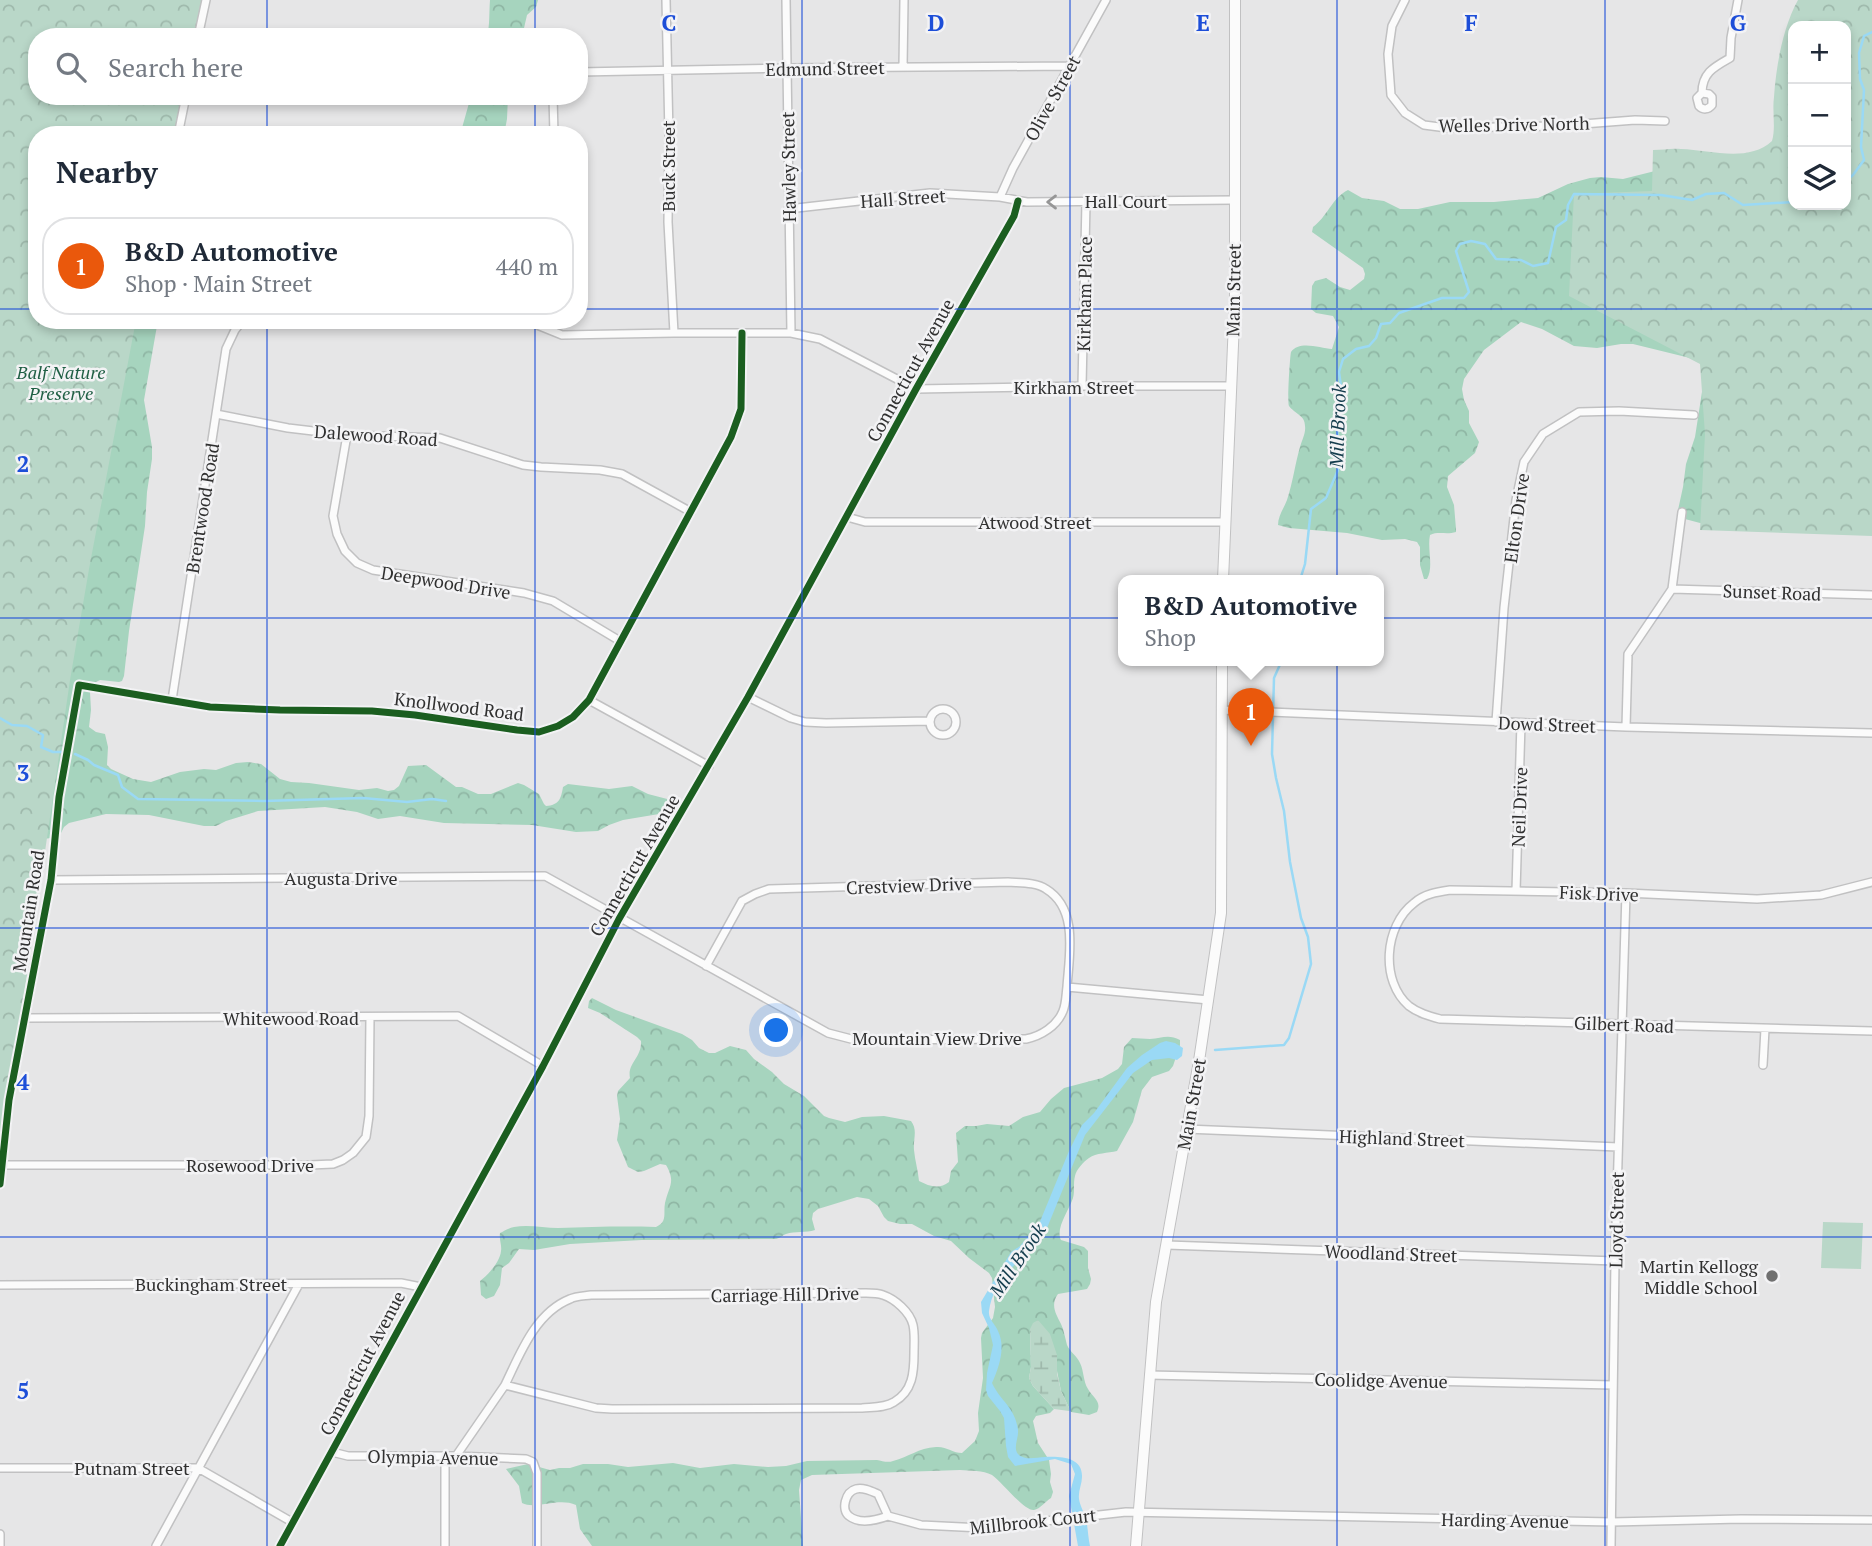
<!DOCTYPE html>
<meta charset="utf-8">
<style>
body{margin:0;font-family:"PT Serif",serif;background:#f2f2f3;color:#1f2937}
.controls{position:absolute;right:21px;top:21px;display:grid;overflow:hidden;border-radius:14px;box-shadow:0 4px 10px #0003}
.controls button{width:63px;height:63px;display:grid;place-items:center;padding:0;border:0;border-bottom:2px solid #e0e1e3;background:#fff;color:#1f2937;font:35px sans-serif}
.you{position:absolute;left:777px;top:1031px;width:24px;height:24px;margin:-18px;border:5px solid #fff;border-radius:50%;background:#1a73e8;box-shadow:0 0 0 10px #1a73e833}
.badge{display:grid;place-items:center;width:46px;height:46px;border-radius:50%;background:#ea580c;color:#fff;font-size:23px;font-weight:700}
.pin{position:absolute;translate:-50% -58px;filter:drop-shadow(0 2px 4px #0008)}
.pin::after{content:'';position:absolute;top:37px;width:24px;height:21px;background:inherit;clip-path:polygon(0 0,100% 0,50% 100%)}
.popup{position:absolute;left:1118px;top:575px;width:266px;height:91px;box-sizing:border-box;display:grid;place-content:center;border-radius:14px;background:#fff;filter:drop-shadow(0 2px 5px #0005);font-size:23px;white-space:nowrap;color:#747a83}
.popup b{font-size:26px;color:#1f2937}
.popup::after{content:'';position:absolute;left:50%;top:100%;margin-left:-14px;border:14px solid transparent;border-top-color:#fff}
.list{margin:0;padding:0;list-style:none}
h2{display:flex;justify-content:space-between;align-items:center;height:91px;margin:0;padding:0 28px;font-size:30px}
h2 small{font-size:23px;font-weight:400;color:#747a83}
.list li{display:grid;grid-template-columns:46px 1fr auto;gap:21px;align-items:center;box-sizing:border-box;height:98px;margin:0 14px 14px;padding:0 14px;border:2px solid #e0e1e3;border-radius:28px}
.list b{display:block;font-size:26px;white-space:nowrap}
.list p{margin:0;font-size:23px;white-space:nowrap;color:#747a83}
.list em{font-size:23px;font-style:normal;color:#747a83}
.icon{flex:none;width:38px;height:38px;fill:none;stroke:currentColor;stroke-width:2;stroke-linecap:round;stroke-linejoin:round}
.map{position:relative;flex:none;width:1872px;height:1546px;overflow:hidden}
.search{position:absolute;background:#fff;box-shadow:0 4px 10px #0003;left:28px;top:28px;width:560px;height:77px;display:flex;align-items:center;gap:18px;box-sizing:border-box;padding:0 24px;border-radius:28px;color:#747a83;font-size:26px}
.panel{position:absolute;background:#fff;box-shadow:0 4px 10px #0003;left:28px;top:126px;width:560px;height:203px;border-radius:28px}
.map>svg:first-child{display:block}
.forest{fill:url(#forest-crowns);fill-rule:evenodd}
.wetland{fill:url(#wetland-marsh)}
.park{fill:url(#park-crowns);fill-rule:evenodd}
.pitch{fill:#b9d7c8}
.water{fill:#9ad9f5}
.lines{fill:none;stroke-linecap:round;stroke-linejoin:round}
.stream{stroke:#9ad9f5;stroke-width:2.5}
.street-casing{stroke:#c1c1c2;stroke-width:10}
.secondary-casing{stroke:#c1c1c2;stroke-width:12}
.street{stroke:#fbfbfb;stroke-width:7}
.secondary{stroke:#fbfbfb;stroke-width:10}
.cycleway-casing{stroke:#f3f3f5;stroke-width:11}
.cycleway{stroke:#1b5e20;stroke-width:7}
.oneway{stroke:#969696}
.grid{fill:none;stroke:#1d4ed8;stroke-width:2;stroke-opacity:0.55}
.poi-dot{fill:#707070;stroke:#f3f3f5;stroke-width:2.5}
.labels{text-anchor:middle;dominant-baseline:central;stroke-width:5;stroke-linejoin:round;paint-order:stroke}
.street-label{font-size:18px;fill:#303030;stroke:#f3f3f5}
.park-label{font-size:18px;font-style:italic;fill:#1f5f44;stroke:#f3f3f5}
.poi-label{font-size:18px;fill:#303030;stroke:#f3f3f5;text-anchor:end}
.water-label{font-size:19px;font-style:italic;fill:#143d4d;stroke:#f3f3f5}
.grid-label{font-size:23px;text-anchor:middle;font-weight:bold;fill:#1d4ed8;stroke:#f3f3f5;stroke-width:5;stroke-linejoin:round;paint-order:stroke}
</style>
<div class="map">
<svg width="1872" height="1546" viewBox="0 0 1872 1546">
<defs>
<pattern id="forest-crowns" width="20" height="18" patternUnits="userSpaceOnUse" patternTransform="scale(1.75)"><rect width="20" height="18" fill="#a6d4be"/><path d="M2 6a3 3 0 1 1 6 0M12 15a3 3 0 1 1 6 0" fill="none" stroke="#8fb6a4"/></pattern>
<pattern id="wetland-marsh" width="20" height="14" patternUnits="userSpaceOnUse" patternTransform="scale(1.75)"><rect width="20" height="14" fill="#b9d7c8"/><path d="M1 5h8M5 5V1M11 12h8M15 12V8" fill="none" stroke="#9fb9ac"/></pattern>
<pattern id="park-crowns" width="20" height="18" patternUnits="userSpaceOnUse" patternTransform="scale(1.75)"><rect width="20" height="18" fill="#b9d7c8"/><path d="M2 6a3 3 0 1 1 6 0M12 15a3 3 0 1 1 6 0" fill="none" stroke="#9fb9ac"/></pattern>
</defs>
<rect width="100%" height="100%" fill="#e6e6e7"/>
<path class="forest" d="M0 0 37 37V320H158L144 400 152 447V459L147 492 145 526 129 631 124 676 122 681 119 682 100 680 92 684 90 692 91 710 89 727 96 732 105 734 108 747 107 765 111 769 133 779 151 782 180 772 204 769 216 770 236 763 248 762 261 764 280 779 291 782 309 783 359 790 377 788 388 791 394 790 399 786 408 766 426 765 456 787H462L478 794H491L518 783 524 785 539 794 544 804 546 806C559 805 561 799 563 787L568 784 609 789 632 786 648 794 671 800 673 805 665 813 623 820 609 825 598 831 576 832 532 825 444 823 400 816 378 819 357 812 325 807 258 811 226 821 216 826H204L149 815 106 814 69 823 64 827 59 837 20 842Z
M490 0H538L536 7 527 15 522 37H487C490 25 489 12 490 0Z
M1872 0V526L1700 523 1685 519 1680 516 1678 510 1683 487 1686 464 1695 437 1706 366 1690 358 1633 344H1621L1597 348 1574 346 1542 329 1521 322 1484 350 1464 379 1462 389 1464 400 1469 411V423L1479 442 1475 453 1448 476 1447 487 1454 505 1456 529V532C1447 535 1438 531 1430 535 1427 549 1434 567 1427 579H1424L1420 565V547L1417 542 1405 539 1382 540 1347 533 1289 528 1278 525C1278 516 1284 508 1287 500 1293 482 1295 464 1300 447 1302 440 1306 433 1305 426 1305 415 1295 414 1289 406 1287 403 1290 355 1291 352 1299 340 1320 348 1332 349L1339 327 1333 316 1316 313 1311 309 1312 286 1315 281 1326 278 1340 287 1350 290 1364 279 1365 274 1363 268 1312 232 1313 227C1327 217 1332 198 1348 190L1362 198 1384 201 1400 209H1418L1450 202H1494L1538 198 1568 184 1590 178 1601 177 1623 179 1667 168 1776 154 1794 18ZM1793 26H1846V205H1793Z
M471 96H508L507 119 504 135H460Z
M592 998 616 1010 682 1034 692 1040 699 1048 709 1053H715L730 1046 746 1050 754 1059 772 1072 784 1084 804 1096 824 1116 829 1118 845 1122 862 1117 884 1116 911 1121C918 1130 913 1139 914 1150 915 1161 918 1170 919 1181 929 1186 939 1190 949 1182L951 1171 958 1162 956 1133 965 1126H976L987 1124 1009 1126 1023 1117 1040 1112 1051 1099 1064 1088 1102 1078 1118 1069 1122 1064 1124 1047 1132 1038C1138 1038 1144 1039 1150 1039 1162 1038 1169 1034 1180 1040V1045L1173 1066 1169 1071 1152 1077 1142 1090 1133 1122 1117 1151C1108 1153 1096 1153 1089 1158 1084 1161 1076 1170 1075 1176 1073 1183 1075 1191 1073 1198 1069 1210 1055 1229 1061 1240L1084 1247 1088 1251V1268L1091 1279 1090 1284 1087 1289 1058 1294C1050 1305 1056 1314 1061 1324 1064 1330 1065 1338 1067 1345 1070 1352 1077 1356 1080 1363 1084 1371 1083 1381 1088 1389 1093 1398 1102 1401 1097 1412L1089 1415 1071 1412 1061 1391 1056 1366 1030 1329 1031 1367 1029 1378 1033 1386 1054 1409 1050 1413 1036 1416 1033 1421 1038 1443 1049 1460 1051 1474 1050 1482 1053 1492 1051 1498C1046 1501 1040 1509 1034 1510 1024 1511 1002 1482 992 1475 983 1470 970 1471 960 1470L812 1475 801 1480 799 1490 803 1546H592L580 1529 576 1505C558 1497 536 1510 522 1503L519 1486 506 1469 528 1464 550 1470 559 1468H570L583 1464H608L628 1467 673 1463 700 1468 734 1464 768 1467 786 1466 807 1461 877 1460C882 1461 888 1463 893 1461 909 1457 918 1448 936 1447 946 1446 953 1453 962 1453L975 1441 979 1431 978 1413 983 1378 981 1338 982 1333 993 1318 995 1307 992 1278 989 1273 969 1258 951 1241 934 1236 912 1224H900L888 1221 884 1217 878 1206 869 1199 857 1197 818 1209 813 1213 812 1219 815 1230C806 1233 795 1231 786 1234 783 1235 780 1238 776 1239L642 1240 570 1244 534 1250 519 1249 509 1263 502 1268 500 1285 494 1296 486 1299 481 1295 480 1281C488 1275 500 1262 501 1251 502 1245 499 1240 500 1233 504 1231 509 1228 514 1227 528 1224 544 1228 558 1228 590 1227 623 1226 656 1227 668 1222 663 1213 665 1203 669 1186 676 1182 666 1165L660 1164 644 1171 638 1172 628 1167 617 1140 620 1119 617 1096 618 1091 630 1078C627 1063 642 1058 641 1041L637 1037 600 1013 588 1008 589 1001Z"/>
<path class="wetland" d="M1038 1320 1050 1334 1057 1355V1374L1061 1391 1070 1410 1069 1411 1054 1409 1033 1386 1029 1378 1031 1367 1030 1329 1033 1323Z"/>
<path class="park" d="M0 0H203L195 37H37V96H183L174 135H37V320H136L89 569 70 680 27 975 0 1141Z
M1798 0H1872V536L1700 530 1705 434 1700 364 1569 296 1574 194 1652 191 1653 150C1662 150 1672 148 1681 149 1710 150 1748 163 1772 141 1776 127 1772 112 1774 97 1776 66 1783 27 1798 0ZM1846 26V205H1793V26Z"/>
<path class="pitch" d="M1823 1222 1863 1223 1861 1269 1821 1268Z"/>
<path class="water" d="M1166 1041 1175 1043 1183 1048 1182 1056 1177 1060 1169 1058 1152 1060 1133 1073 1085 1135 1045 1233C1025 1257 993 1278 989 1311 988 1319 995 1324 998 1331 1006 1347 999 1368 992 1383 1001 1402 1015 1407 1018 1430 1019 1438 1012 1449 1019 1455 1026 1461 1037 1457 1045 1457 1060 1456 1083 1457 1082 1477 1082 1484 1078 1491 1079 1499 1080 1506 1084 1512 1086 1519 1088 1528 1088 1537 1090 1546H1078L1069 1496 1075 1474 1071 1464 1055 1459 1015 1466 1008 1457 1006 1446 1004 1418 1000 1411 988 1396 986 1390 987 1373 993 1345 989 1328 982 1313 981 1302 1011 1252 1020 1246 1039 1224 1069 1151 1082 1125 1094 1113 1127 1068 1142 1055 1160 1043Z"/>
<g class="lines">
<path class="stream" d="M1846 181 1853 175 1864 160 1861 147 1864 90 1860 79 1859 53 1864 36 1872 32
M1817 205H1822
M1300 580 1305 564 1311 509 1326 498 1338 470 1337 405 1342 394 1339 372 1343 359 1356 349 1369 346 1376 338 1381 324 1390 323 1399 313 1442 298H1464L1469 292 1456 251 1460 244 1471 241 1485 244 1496 259 1521 260 1533 266 1548 263 1556 227 1566 220 1568 205 1574 194 1661 195 1692 200 1706 194 1724 193 1743 205 1793 202
M0 718 12 725 27 726 43 735 41 747 53 752H62
M75 754 88 760 94 765 118 775 122 787 138 799 264 801 363 798 407 802 432 799 446 801
M1215 1050 1284 1045 1289 1038 1311 964 1308 937 1301 918 1290 862 1284 811 1276 778 1272 754 1274 678 1282 660"/>
<defs>
<path id="street" d="M666 0 669 135 668 222 674 333
M786 0 791 333
M1405 0 1392 26 1388 54 1391 95 1405 113 1424 125 1447 128 1557 126 1635 120 1665 121
M198 37 206 0
M903 67 904 0
M579 72 787 68 1070 66
M1702 93 1709 94 1712 97V105C1708 110 1703 110 1699 106L1697 98 1702 93C1702 73 1714 67 1730 58L1731 38 1738 0
M553 96 554 135
M178 135 186 96
M1000 197 1013 168 1106 0
M788 209 930 193 1000 197 1027 202 1233 200
M525 320 562 335 674 333H791L820 339 916 389 1082 386H1231
M1082 386 1086 202
M216 414 288 428 347 435 440 438 523 465 541 467 600 470 622 474 691 512
M347 435 333 516 337 534 345 551 357 563 373 570 524 593 553 601 620 641
M847 517 865 522H1225
M1672 589 1872 595
M748 697 791 718 805 722 826 723 930 721
M172 700 226 349 235 330 243 320
M589 700 709 766
M930 722a13 13 0 1 1 26 0a13 13 0 1 1-26 0Z
M1221 710 1626 727 1872 733
M1496 722 1504 608 1516 500 1524 462 1543 434 1579 412 1619 411 1694 415
M1626 727 1628 654 1672 589 1682 512
M51 880 545 876 828 1033 855 1040 1026 1039C1041 1036 1057 1026 1063 1011 1066 1004 1066 994 1067 987L1209 1000
M1872 882 1821 895 1757 899 1626 893 1450 890C1437 892 1424 894 1414 903 1384 926 1380 981 1409 1006 1418 1013 1429 1016 1440 1019L1872 1031
M1516 891 1521 723
M706 966 742 901 755 894 769 889 1008 882C1020 883 1036 882 1046 889 1079 909 1069 956 1067 987
M26 1018 458 1016 543 1066
M1763 1065 1765 1029
M1186 1129 1618 1147
M3 1165H310L333 1164 343 1160 353 1153 366 1137 369 1116 370 1017
M0 1184 9 1100 51 880 59 797 79 685 210 707 280 710 372 711 415 715 517 730 539 732 558 726 573 717 589 700 731 437 741 409 742 333
M1167 1245 1615 1261
M0 1285 401 1283 421 1287
M1149 1375 1613 1385
M332 1452 348 1456H456L526 1459 533 1462 537 1473V1546
M456 1456 505 1385 596 1408 612 1409 862 1408C873 1407 885 1408 894 1402 913 1391 914 1372 914 1353 914 1344 915 1334 913 1325 910 1312 895 1299 883 1295 878 1293 872 1293 866 1293L591 1295C584 1296 576 1296 570 1299 535 1313 520 1354 505 1385
M0 1468H198L292 1522
M888 1516C877 1520 860 1525 849 1516 841 1510 845 1492 856 1489 863 1487 871 1491 878 1494L888 1516 921 1525 982 1528 1126 1512 1612 1522 1741 1519 1872 1520
M0 1534V1546
M156 1546 299 1284
M280 1546 543 1066 619 919 748 697 916 389 1014 216 1018 201
M445 1546V1457
M1611 1546 1615 1261 1626 893"/>
<path id="secondary" d="M1223 580 1235 298V0
M1136 1546 1156 1302 1199 1061 1221 913 1222 660"/>
</defs>
<use href="#street" class="street-casing"/>
<use href="#secondary" class="secondary-casing"/>
<use href="#street" class="street"/>
<use href="#secondary" class="secondary"/>
<defs>
<path id="cycleway" d="M0 1184 9 1100 51 880 59 797 79 685 210 707 280 710 372 711 415 715 517 730 539 732 558 726 573 717 589 700 731 437 741 409 742 333
M280 1546 543 1066 619 919 748 697 916 389 1014 216 1018 201"/>
</defs>
<use href="#cycleway" class="cycleway-casing"/>
<use href="#cycleway" class="cycleway"/>
</g>
<defs><path id="oneway-chevron" d="M-2-3.5L2.5 0L-2 3.5" fill="none" stroke-width="1.6" stroke-linecap="round" stroke-linejoin="round" transform="scale(1.75)"/></defs>
<use class="oneway" href="#oneway-chevron" transform="translate(1052 202) rotate(180)"/>
<path class="grid" d="M267 0V37M535 0V37M802 0V1546M1070 0V1546M1337 0V1546M1605 0V1546M267 96V135M535 96V135M0 309H37M579 309H1872M267 320V1546M535 320V1546M0 618H1872M0 928H1872M0 1237H1872"/>
<circle class="poi-dot" cx="1772" cy="1276" r="7"/>
<g class="labels">
<g class="street-label">
<text transform="translate(825 68) rotate(-1)">Edmund Street</text>
<text transform="translate(1052 98) rotate(-61)">Olive Street</text>
<text transform="translate(1514 124) rotate(-1)">Welles Drive North</text>
<text transform="translate(668 166) rotate(-90)">Buck Street</text>
<text transform="translate(788 167) rotate(-91)">Hawley Street</text>
<text transform="translate(903 198) rotate(-4)">Hall Street</text>
<text x="1126" y="201">Hall Court</text>
<text transform="translate(1233 290) rotate(-89)">Main Street</text>
<text transform="translate(1084 294) rotate(-89)">Kirkham Place</text>
<text transform="translate(910 370) rotate(-61)">Connecticut Avenue</text>
<text x="1074" y="387">Kirkham Street</text>
<text transform="translate(376 435) rotate(4)">Dalewood Road</text>
<text transform="translate(202 508) rotate(-81)">Brentwood Road</text>
<text transform="translate(1516 518) rotate(-82)">Elton Drive</text>
<text x="1035" y="522">Atwood Street</text>
<text transform="translate(446 582) rotate(9)">Deepwood Drive</text>
<text transform="translate(1772 592) rotate(2)">Sunset Road</text>
<text transform="translate(459 706) rotate(7)">Knollwood Road</text>
<text transform="translate(1547 724) rotate(2)">Dowd Street</text>
<text transform="translate(1519 807) rotate(-88)">Neil Drive</text>
<text transform="translate(634 865) rotate(-60)">Connecticut Avenue</text>
<text x="341" y="878">Augusta Drive</text>
<text transform="translate(909 885) rotate(-2)">Crestview Drive</text>
<text transform="translate(1599 893) rotate(2)">Fisk Drive</text>
<text transform="translate(28 911) rotate(-81)">Mountain Road</text>
<text x="291" y="1018">Whitewood Road</text>
<text transform="translate(1624 1024) rotate(2)">Gilbert Road</text>
<text x="937" y="1038">Mountain View Drive</text>
<text transform="translate(1191 1104) rotate(-80)">Main Street</text>
<text transform="translate(1402 1138) rotate(2)">Highland Street</text>
<text x="250" y="1165">Rosewood Drive</text>
<text transform="translate(1616 1220) rotate(-89)">Lloyd Street</text>
<text transform="translate(1391 1253) rotate(2)">Woodland Street</text>
<text x="211" y="1284">Buckingham Street</text>
<text transform="translate(785 1294) rotate(-1)">Carriage Hill Drive</text>
<text transform="translate(362 1363) rotate(-62)">Connecticut Avenue</text>
<text transform="translate(1381 1380) rotate(1)">Coolidge Avenue</text>
<text transform="translate(433 1457) rotate(1)">Olympia Avenue</text>
<text x="132" y="1468">Putnam Street</text>
<text transform="translate(1505 1520) rotate(1)">Harding Avenue</text>
<text transform="translate(1033 1521) rotate(-6)">Millbrook Court</text>
</g>
<g class="park-label">
<text x="61" y="372">Balf Nature<tspan x="61" dy="21">Preserve</tspan></text>
</g>
<g class="poi-label">
<text x="1758" y="1266">Martin Kellogg<tspan x="1758" dy="21">Middle School</tspan></text>
</g>
<g class="water-label">
<text transform="translate(1337 426) rotate(-88)">Mill Brook</text>
<text transform="translate(1017 1260) rotate(-56)">Mill Brook</text>
</g>
</g>
<g class="grid-label">
<text x="669" y="31">C</text>
<text x="936" y="31">D</text>
<text x="1203" y="31">E</text>
<text x="1471" y="31">F</text>
<text x="1738" y="31">G</text>
<text x="23" y="472">2</text>
<text x="23" y="781">3</text>
<text x="23" y="1090">4</text>
<text x="23" y="1399">5</text>
</g>
</svg>
<div class="controls">
<button>+</button>
<button>−</button>
<button><svg class="icon" aria-label="layers" viewBox="0 0 24 24"><path d="M12 4l9 5-9 5-9-5zM3 14l9 5 9-5"/></svg></button>
</div>
<div class="you"></div>
<div class="pin badge" style="left:1251px;top:746px">1</div>
<div class="popup"><b>B&amp;D Automotive</b>Shop</div>
<div class="search"><svg class="icon" aria-label="search" viewBox="0 0 24 24"><circle cx="10" cy="10" r="6"/><path d="M15 15l6 6"/></svg>Search here</div>
<section class="panel">
<h2>Nearby<small></small></h2>
<ul class="list">
<li><span class="badge">1</span><div><b>B&amp;D Automotive</b><p>Shop · Main Street</p></div><em>440 m</em></li>
</ul>
</section>
</div>
